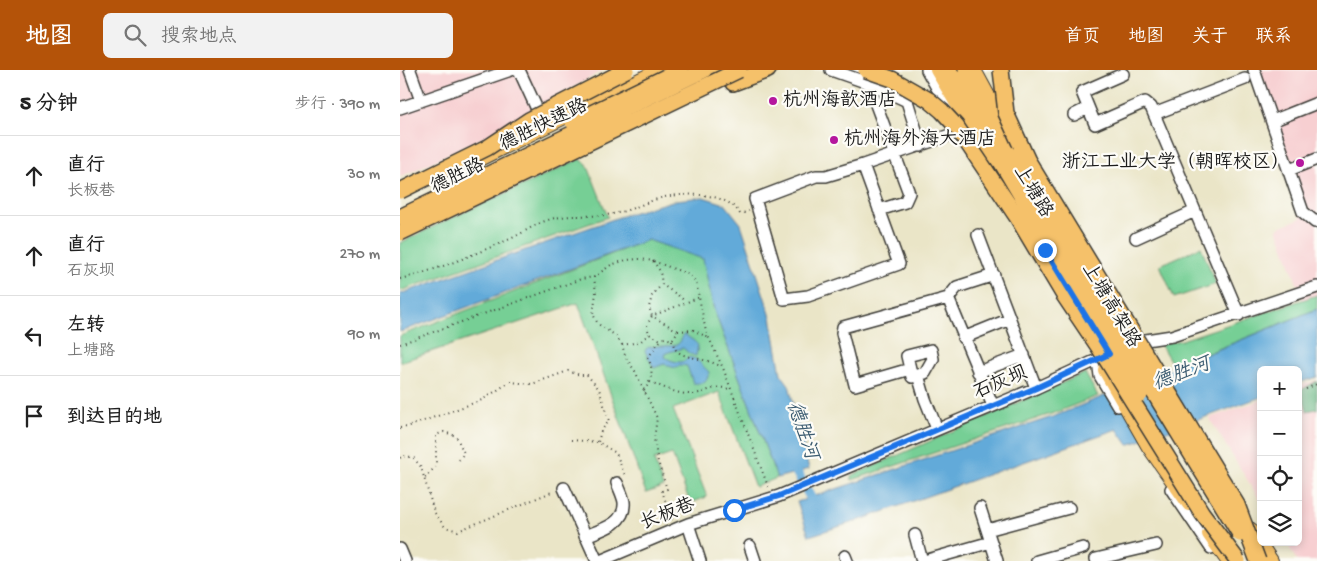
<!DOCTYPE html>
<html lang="zh">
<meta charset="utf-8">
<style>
body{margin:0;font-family:"Gochi Hand","LXGW WenKai TC",sans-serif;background:#f2f2f2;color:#222}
.controls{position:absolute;right:15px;bottom:15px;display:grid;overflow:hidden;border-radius:8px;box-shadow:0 2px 8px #0003}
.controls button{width:45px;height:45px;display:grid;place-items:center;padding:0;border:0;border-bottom:1px solid #e0e0e0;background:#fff;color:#222;font:25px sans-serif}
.stop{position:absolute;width:15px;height:15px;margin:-11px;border:4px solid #1a73e8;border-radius:50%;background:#fff}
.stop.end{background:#1a73e8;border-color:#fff;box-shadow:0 1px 5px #0008}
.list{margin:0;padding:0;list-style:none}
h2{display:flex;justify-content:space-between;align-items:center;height:65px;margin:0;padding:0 20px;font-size:21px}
h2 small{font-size:16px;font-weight:400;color:#767676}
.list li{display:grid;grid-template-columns:32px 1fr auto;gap:15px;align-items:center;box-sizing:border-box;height:80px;padding:0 20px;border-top:1px solid #e0e0e0}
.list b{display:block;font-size:19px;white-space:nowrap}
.list p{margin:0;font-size:16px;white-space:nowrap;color:#767676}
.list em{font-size:16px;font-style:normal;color:#767676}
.icon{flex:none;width:28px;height:28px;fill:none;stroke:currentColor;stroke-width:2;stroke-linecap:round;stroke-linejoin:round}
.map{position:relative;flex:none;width:917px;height:491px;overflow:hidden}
header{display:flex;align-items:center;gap:30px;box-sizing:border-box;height:70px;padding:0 25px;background:#b45309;color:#fff}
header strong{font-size:24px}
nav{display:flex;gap:28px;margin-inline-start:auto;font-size:18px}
.search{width:350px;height:45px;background:#f2f2f2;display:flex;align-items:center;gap:12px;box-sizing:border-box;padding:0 18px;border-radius:8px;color:#767676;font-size:19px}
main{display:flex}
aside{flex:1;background:#fff}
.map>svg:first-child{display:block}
.built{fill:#f7cfd1}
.green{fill:#76cf95;stroke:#497658}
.forest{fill:#60b27e;stroke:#3e674d}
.water{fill:#62aad9;stroke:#3f637a}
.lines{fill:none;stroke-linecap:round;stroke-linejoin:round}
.canal{stroke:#62aad9;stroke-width:10}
.minor-casing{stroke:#3b3a36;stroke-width:14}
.major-casing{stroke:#3b3a36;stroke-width:16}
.highway-casing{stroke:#3b3a36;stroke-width:18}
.path{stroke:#3b3a36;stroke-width:2;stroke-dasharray:1 4;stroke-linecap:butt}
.minor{stroke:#fff;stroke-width:11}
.major{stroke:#f5c16b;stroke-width:14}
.highway{stroke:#f5c16b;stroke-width:15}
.highway-bridge-casing{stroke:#3b3a36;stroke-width:18;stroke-linecap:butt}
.highway-bridge{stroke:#f5c16b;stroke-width:15}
.route{stroke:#1a73e8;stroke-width:6}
.poi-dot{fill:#b5179e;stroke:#fdfcf7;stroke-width:2}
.labels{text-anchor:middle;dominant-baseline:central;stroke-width:4.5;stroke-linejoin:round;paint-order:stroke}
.poi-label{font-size:19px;fill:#1c1c1c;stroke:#fdfcf7;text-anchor:start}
.street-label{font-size:19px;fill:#1c1c1c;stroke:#fdfcf7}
.water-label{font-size:20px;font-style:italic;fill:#3c5c71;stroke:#fdfcf7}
</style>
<header>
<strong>地图</strong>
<div class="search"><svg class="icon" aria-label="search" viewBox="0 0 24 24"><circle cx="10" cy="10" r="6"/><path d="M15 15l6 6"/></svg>搜索地点</div>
<nav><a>首页</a><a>地图</a><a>关于</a><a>联系</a></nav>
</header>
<main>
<aside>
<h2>5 分钟<small>步行 · 390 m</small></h2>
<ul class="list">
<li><svg class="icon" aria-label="ahead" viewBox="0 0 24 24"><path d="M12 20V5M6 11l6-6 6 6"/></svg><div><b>直行</b><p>长板巷</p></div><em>30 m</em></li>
<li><svg class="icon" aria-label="ahead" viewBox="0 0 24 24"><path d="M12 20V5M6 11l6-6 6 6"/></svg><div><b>直行</b><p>石灰坝</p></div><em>270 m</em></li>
<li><svg class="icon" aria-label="left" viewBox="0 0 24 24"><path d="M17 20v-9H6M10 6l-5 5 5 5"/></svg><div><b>左转</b><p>上塘路</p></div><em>90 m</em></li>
<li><svg class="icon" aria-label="arrive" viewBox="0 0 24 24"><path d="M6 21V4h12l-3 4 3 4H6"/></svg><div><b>到达目的地</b></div></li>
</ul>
</aside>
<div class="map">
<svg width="917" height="491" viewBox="0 0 917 491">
<rect width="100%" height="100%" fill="#fdfcf7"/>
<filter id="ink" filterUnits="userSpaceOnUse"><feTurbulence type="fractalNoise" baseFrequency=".02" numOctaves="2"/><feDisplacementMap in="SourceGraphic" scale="10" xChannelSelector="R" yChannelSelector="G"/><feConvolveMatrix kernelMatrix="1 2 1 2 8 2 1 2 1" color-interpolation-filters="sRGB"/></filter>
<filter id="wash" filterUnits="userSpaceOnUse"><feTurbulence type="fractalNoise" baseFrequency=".0096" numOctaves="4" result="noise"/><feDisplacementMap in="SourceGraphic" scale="20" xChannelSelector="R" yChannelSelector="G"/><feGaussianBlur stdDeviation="1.12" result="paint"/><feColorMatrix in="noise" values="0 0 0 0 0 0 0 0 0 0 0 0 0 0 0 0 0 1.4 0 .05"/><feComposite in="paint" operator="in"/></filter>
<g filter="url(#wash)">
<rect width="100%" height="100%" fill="#eae5c7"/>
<path class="built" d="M0 0H204L97 61 0 107Z
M850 0H917V280L900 222 877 158 901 148Z
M917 310V491H897L886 472H898V316Z
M861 330V432L809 348Z"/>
<path class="green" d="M180 89 187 94 208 147 0 221V173L45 151Z
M248 170 303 188 314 240 377 408 355 417 319 322 273 339 307 427 290 433 272 384 254 390 263 417 246 423 178 233 0 292V266Z
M801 177 816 214 774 228 760 195Z
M917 225V239L774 297 760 274 782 270Z
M685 303 698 326 654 343 452 410 451 406Z"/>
<path class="forest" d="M917 311V339L907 341 901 320Z"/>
<path class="water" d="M303 127 325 134 341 154 371 247 381 304 389 315 409 399 377 408 314 240 303 189 248 170 0 262V224L225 145 276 130Z
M917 239V307L898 313V300H861V327L728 375 717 359 457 451 409 466 397 432 655 346Z
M284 264 294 271 298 275 296 286 290 284 283 278 266 283 265 287C272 292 283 295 289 287L296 289 309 302C308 312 302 314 293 313L287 296 280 295C274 300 270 296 264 294L254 298 245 281 247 278C258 274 273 278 278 274 281 272 282 267 284 264Z"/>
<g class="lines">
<path class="canal" d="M391 392 412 430 421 435"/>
</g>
</g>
<g filter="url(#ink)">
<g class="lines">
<defs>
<path id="minor" d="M10 0 21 31
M119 0 142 50
M431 0 468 13 507 31 521 76
M527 0 554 48
M854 0 903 142 915 152 917 151
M723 4 682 22 695 54 745 32 751 37 839 245
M468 13 509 123 505 132 479 140
M0 38 111 0
M754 44 845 9
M674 45 688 38
M872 51 917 33
M463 95 499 194 408 226 384 229 355 129 416 106H426L463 95 567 59
M889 100 917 89
M578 165 636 318
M736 168 795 141
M548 228 593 336
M563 268 610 249
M733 272 772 266 917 217
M531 280 533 289 525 303 512 307 507 286Z
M698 290 700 306 718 336
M510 299 455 315 442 263 443 257 548 228 557 217 594 205
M578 302 624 285
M518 305 525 329 537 359
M164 418 197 491
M771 419 811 478
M580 438 597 491
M288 454 300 491
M587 460 669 438
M515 465 522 491
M185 466C201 460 226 454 224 432 223 426 219 418 217 413
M350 476 355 491
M0 479 5 491
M445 486 447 491
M200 491 288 454 379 426 636 318 712 283
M524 491 591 472
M637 491 683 478
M697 491 696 489 756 475"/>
<path id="major" d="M537 0 621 141
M574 0 607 61
M277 22 321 0
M81 88 260 0
M709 285 705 300 749 377 789 434
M850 459 871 491
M809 464 828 491"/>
<path id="highway" d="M549 0 601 92
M566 0 608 83
M333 13 368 0"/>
</defs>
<use href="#minor" class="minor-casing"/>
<use href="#major" class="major-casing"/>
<use href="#highway" class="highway-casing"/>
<path class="path" d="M253 191 260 201 262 214C269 221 279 224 285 232
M194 207 196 223 193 244 198 254 216 266 222 275 226 288 235 301 257 348 254 369 258 392 267 419 262 421 272 450
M0 209C38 200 75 184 110 169 123 163 135 154 148 150 168 143 191 148 212 144 232 141 250 129 270 126 291 123 328 123 340 144L349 141
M262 214 252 226 249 237 252 246 278 261 272 270 265 268 259 269 249 264 247 255 252 246 300 227
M278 261 293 260 309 268
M272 270C273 274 274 278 277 281 285 289 309 288 321 297
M0 274 181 209 194 207 211 195 226 190 240 189 253 191 288 204 296 212 306 262 323 298 369 419
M222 275 240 272 249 264
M250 312C264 317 277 325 293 324 308 323 314 313 331 320
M906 319 917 314
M244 321C252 309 254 301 248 288L254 279 255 277 262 269
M0 358 7 357 82 330 110 312 132 314 168 301 180 305H187L199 319 209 351 201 361 198 372
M171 370 198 372 216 383 225 406
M0 388 2 386 13 387 21 397 34 442 45 457 58 461 154 421
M25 408 36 396V365L44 362 56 366 64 383 59 390"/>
<use href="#minor" class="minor"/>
<use href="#major" class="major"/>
<use href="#highway" class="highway"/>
<defs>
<path id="highway-bridge" d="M466 0 492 9 529 30 542 41 556 56 617 147 663 224 700 279 802 443 838 491
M601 0 606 43 628 91 837 435 858 491
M173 52 280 0
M608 83 840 464
M601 92 740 325
M0 121 87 78 129 50 226 0
M0 147 304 0
M0 163 339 0"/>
</defs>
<use href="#highway-bridge" class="highway-bridge-casing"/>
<use href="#highway-bridge" class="highway-bridge"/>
</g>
</g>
<g class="lines" filter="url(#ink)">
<path class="route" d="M334 440 379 426 410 413 636 318 709 284 645 180"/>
</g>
<g class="poi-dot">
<circle cx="373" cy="31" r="5"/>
<circle cx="434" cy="70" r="5"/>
<circle cx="900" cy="93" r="5"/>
</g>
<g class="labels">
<g class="poi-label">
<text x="383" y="31">杭州海歆酒店</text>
<text x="444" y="70">杭州海外海大酒店</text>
<text x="890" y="93" text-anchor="end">浙江工业大学（朝晖校区）</text>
</g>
<g class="street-label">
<text transform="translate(144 56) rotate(-26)">德胜快速路</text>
<text transform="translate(58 107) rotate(-26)">德胜路</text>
<text transform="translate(632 122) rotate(59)">上塘路</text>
<text transform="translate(710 236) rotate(59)">上塘高架路</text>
<text transform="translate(601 314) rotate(-23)">石灰坝</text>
<text transform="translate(268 445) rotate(-21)">长板巷</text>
</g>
<g class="water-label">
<text transform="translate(782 305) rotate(-21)">德胜河</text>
<text transform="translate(401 361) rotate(71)">德胜河</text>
</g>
</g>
</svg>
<div class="controls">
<button>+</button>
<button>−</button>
<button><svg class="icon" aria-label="locate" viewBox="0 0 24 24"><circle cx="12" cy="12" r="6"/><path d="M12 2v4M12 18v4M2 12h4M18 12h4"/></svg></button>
<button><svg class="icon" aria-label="layers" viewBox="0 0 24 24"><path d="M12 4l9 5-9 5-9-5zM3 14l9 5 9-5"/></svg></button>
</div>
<div class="stop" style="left:334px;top:440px"></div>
<div class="stop end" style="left:645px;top:180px"></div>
</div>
</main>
